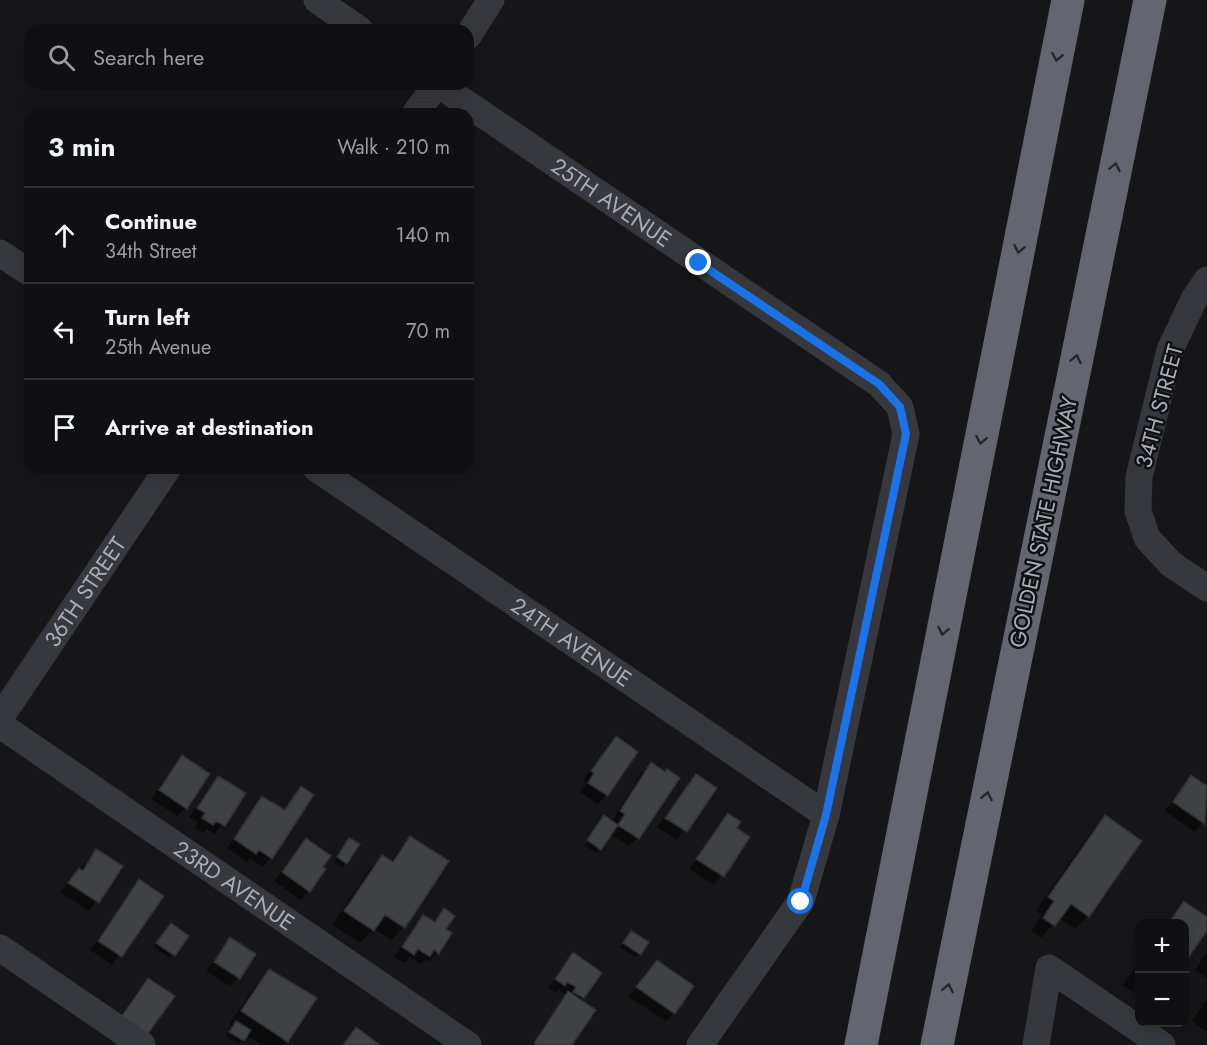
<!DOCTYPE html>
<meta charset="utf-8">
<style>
body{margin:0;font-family:Jost,sans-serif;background:#19191b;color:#f1f3f6}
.controls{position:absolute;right:18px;bottom:18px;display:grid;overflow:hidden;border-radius:12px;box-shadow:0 6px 24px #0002}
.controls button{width:54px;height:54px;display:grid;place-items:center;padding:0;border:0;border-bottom:2px solid #303032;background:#101012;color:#f1f3f6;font:30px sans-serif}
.stop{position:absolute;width:18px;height:18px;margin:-14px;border:4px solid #1a73e8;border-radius:50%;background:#fff}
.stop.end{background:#1a73e8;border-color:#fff;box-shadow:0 2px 6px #0008}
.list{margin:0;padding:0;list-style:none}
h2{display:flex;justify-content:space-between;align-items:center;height:78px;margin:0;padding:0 24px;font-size:26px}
h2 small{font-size:20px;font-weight:400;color:#9c9d9f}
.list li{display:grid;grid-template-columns:39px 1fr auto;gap:18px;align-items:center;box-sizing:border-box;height:96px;padding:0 24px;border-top:2px solid #303032}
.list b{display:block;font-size:22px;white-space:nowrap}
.list p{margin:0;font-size:20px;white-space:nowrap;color:#9c9d9f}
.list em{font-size:20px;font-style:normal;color:#9c9d9f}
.icon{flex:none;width:33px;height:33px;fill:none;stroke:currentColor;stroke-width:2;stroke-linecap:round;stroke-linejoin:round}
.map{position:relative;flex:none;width:1207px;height:1045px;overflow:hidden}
.search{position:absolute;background:#101012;box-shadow:0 6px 24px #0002;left:24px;top:24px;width:450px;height:66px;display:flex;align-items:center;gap:15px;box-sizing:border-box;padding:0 21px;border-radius:18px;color:#9c9d9f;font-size:22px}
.panel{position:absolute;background:#101012;box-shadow:0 6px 24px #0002;left:24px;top:108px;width:450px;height:366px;border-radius:18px}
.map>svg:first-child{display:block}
.shadow{fill:#0007}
.building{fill:#404145;stroke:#303034;stroke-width:1.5}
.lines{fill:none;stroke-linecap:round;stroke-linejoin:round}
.minor{stroke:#37383d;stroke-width:27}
.highway{stroke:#63666e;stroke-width:33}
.oneway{stroke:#26262a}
.route{stroke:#1a73e8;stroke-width:8}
.labels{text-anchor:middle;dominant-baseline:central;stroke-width:5;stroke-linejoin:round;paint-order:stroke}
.street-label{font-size:22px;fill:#a8adb8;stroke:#111113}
</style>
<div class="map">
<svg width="1207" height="1045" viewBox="0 0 1207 1045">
<rect width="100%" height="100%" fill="#161618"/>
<path class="shadow" d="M616 738 607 795 598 804 580 792 587 783 583 780Z
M182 757 186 808 177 816 151 799Z
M651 764 637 838 629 846 610 834 596 853 584 845 604 817 611 822 642 772Z
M696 776 715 788 677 840 657 827Z
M1192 777 1207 788V818L1195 832 1165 811Z
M218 778 244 794 215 834 207 829 203 833 194 828 198 822 189 817Z
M301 788 271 858 262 867 250 858 247 862 227 848 262 798 283 811Z
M728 815 735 828 748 837 714 885 689 869Z
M1105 817 1088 916 1075 929 1059 918 1041 938 1031 931 1042 915 1036 911 1092 830Z
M410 838 404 927 391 940 374 929 360 943 332 925 369 870 382 857 390 862Z
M306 840 309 891 300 900 274 881Z
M346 844V863L342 867 334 862Z
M97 851 121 867 89 911 60 892Z
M139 881 162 897 112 965 90 950Z
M1184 903 1207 919V929L1184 924H1166Z
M444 910V930L438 953 429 962 426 959 420 964 410 957 404 963 394 957 424 917 433 922Z
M167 929 174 955 170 958 154 947Z
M628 937 639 954 635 957 620 947Z
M230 939 238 978 230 986 206 971Z
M1207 952V978L1195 970Z
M573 954 583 997 579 1001 570 1045H531L566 995 559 990 555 993 548 988Z
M1140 961V997L1123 985Z
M269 971 287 1041 282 1045H261L246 1035 239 1044 226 1036 232 1026 229 1024 256 985Z
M649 971 674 1013 666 1021 629 997Z
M148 980 173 996 111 1029 139 989Z
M1207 999V1031L1192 1021Z"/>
<path class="building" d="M616 736 638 752 608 796 588 783 594 773 591 771Z
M182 755 210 774 187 809 159 790Z
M651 762 665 772 667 769 680 778 639 839 618 825 625 814 620 811Z
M696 774 717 788 687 832 665 818Z
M1191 775 1207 786 1205 824 1173 802Z
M218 776 246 793 225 826 216 821 213 825 202 818 205 813 197 808Z
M301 786 314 795 272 859 259 850 256 854 234 839 262 796 285 810Z
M728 813 741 822 737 828 750 837 724 877 696 859Z
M604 815 618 825 601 850 587 840Z
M1105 815 1142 841 1089 917 1071 904 1055 926 1043 918 1054 901 1048 897Z
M410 836 449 861 405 928 385 915 374 931 344 911 382 855 393 862Z
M306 838 331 856 323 867 326 869 310 892 282 872Z
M349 838 360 844 347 864 337 857Z
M96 849 123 866 99 903 68 883 79 868 83 871Z
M139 879 164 896 122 957 98 941Z
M1184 901 1207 917V931L1184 964V924H1168Z
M444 908 455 916 446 929 452 933 439 954 434 950 430 957 418 949 414 955 402 947 423 915 435 922Z
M171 923 189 936 175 956 156 943Z
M631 931 649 942 641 955 623 943Z
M230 937 256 954 240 979 214 962Z
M573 952 602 973 584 998 573 992 576 987 567 982 565 986 555 979Z
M657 960 694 986 675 1014 636 987Z
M269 969 317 998 288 1042 241 1011Z
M148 978 175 996 145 1038 119 1020Z
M568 991 596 1010 572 1045H536L534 1043Z
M236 1021 251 1030 244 1041 229 1032Z
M356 1027 380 1045H343Z"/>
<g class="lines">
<g class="minor">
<path d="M317 0 360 30"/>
<path d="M468 36 491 0"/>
<path id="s1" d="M438 84 879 384 900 407 906 434 826 815 801 901 700 1045"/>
<path d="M415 114 437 84"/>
<path d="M0 253 30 273"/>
<path d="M1207 280 1194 299 1170 350 1139 477 1138 511 1147 538 1171 564 1207 588"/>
<path id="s2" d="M316 468 826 815"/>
<path id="s3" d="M0 718 168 468"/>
<path id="s4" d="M0 725 468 1045"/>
<path d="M0 948 142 1045"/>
<path d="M1036 1045 1049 968 1162 1045"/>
</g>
<path class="highway" d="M861 1045 1068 0
M937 1045 1150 0"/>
</g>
<defs><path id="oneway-chevron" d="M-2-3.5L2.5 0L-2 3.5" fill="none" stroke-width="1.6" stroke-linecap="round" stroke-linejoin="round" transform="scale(1.5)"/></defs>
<g class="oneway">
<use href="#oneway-chevron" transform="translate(1057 57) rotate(101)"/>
<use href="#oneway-chevron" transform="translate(1115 167) rotate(-78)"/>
<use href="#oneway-chevron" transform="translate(1019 249) rotate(101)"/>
<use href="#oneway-chevron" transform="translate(1076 359) rotate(-78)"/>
<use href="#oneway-chevron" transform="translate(981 440) rotate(101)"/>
<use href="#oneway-chevron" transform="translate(943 631) rotate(101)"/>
<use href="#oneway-chevron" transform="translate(987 796) rotate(-79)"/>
<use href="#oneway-chevron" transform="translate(948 988) rotate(-79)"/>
</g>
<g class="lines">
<path class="route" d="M699 263 879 384 900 407 906 434 826 815 801 902"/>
</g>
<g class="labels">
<g class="street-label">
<text stroke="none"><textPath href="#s1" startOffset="210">25TH AVENUE</textPath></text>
<text transform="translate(1159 406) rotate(-75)">34TH STREET</text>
<text transform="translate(1043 522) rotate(-78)">GOLDEN STATE HIGHWAY</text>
<text stroke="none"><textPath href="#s3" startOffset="152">36TH STREET</textPath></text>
<text stroke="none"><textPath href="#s2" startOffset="309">24TH AVENUE</textPath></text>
<text stroke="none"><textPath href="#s4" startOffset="284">23RD AVENUE</textPath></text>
</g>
</g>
</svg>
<div class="controls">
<button>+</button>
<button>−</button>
</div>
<div class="stop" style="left:801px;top:902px"></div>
<div class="stop end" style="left:699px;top:263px"></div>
<div class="search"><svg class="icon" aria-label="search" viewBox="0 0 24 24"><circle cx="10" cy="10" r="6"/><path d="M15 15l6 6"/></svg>Search here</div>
<section class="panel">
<h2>3 min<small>Walk · 210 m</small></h2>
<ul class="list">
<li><svg class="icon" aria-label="ahead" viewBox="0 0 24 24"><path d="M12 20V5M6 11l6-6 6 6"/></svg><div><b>Continue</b><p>34th Street</p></div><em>140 m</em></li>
<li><svg class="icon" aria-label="left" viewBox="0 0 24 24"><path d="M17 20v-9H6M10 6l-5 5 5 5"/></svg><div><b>Turn left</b><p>25th Avenue</p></div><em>70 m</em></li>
<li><svg class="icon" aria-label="arrive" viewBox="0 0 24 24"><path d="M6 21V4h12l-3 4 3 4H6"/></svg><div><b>Arrive at destination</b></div></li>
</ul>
</section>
</div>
